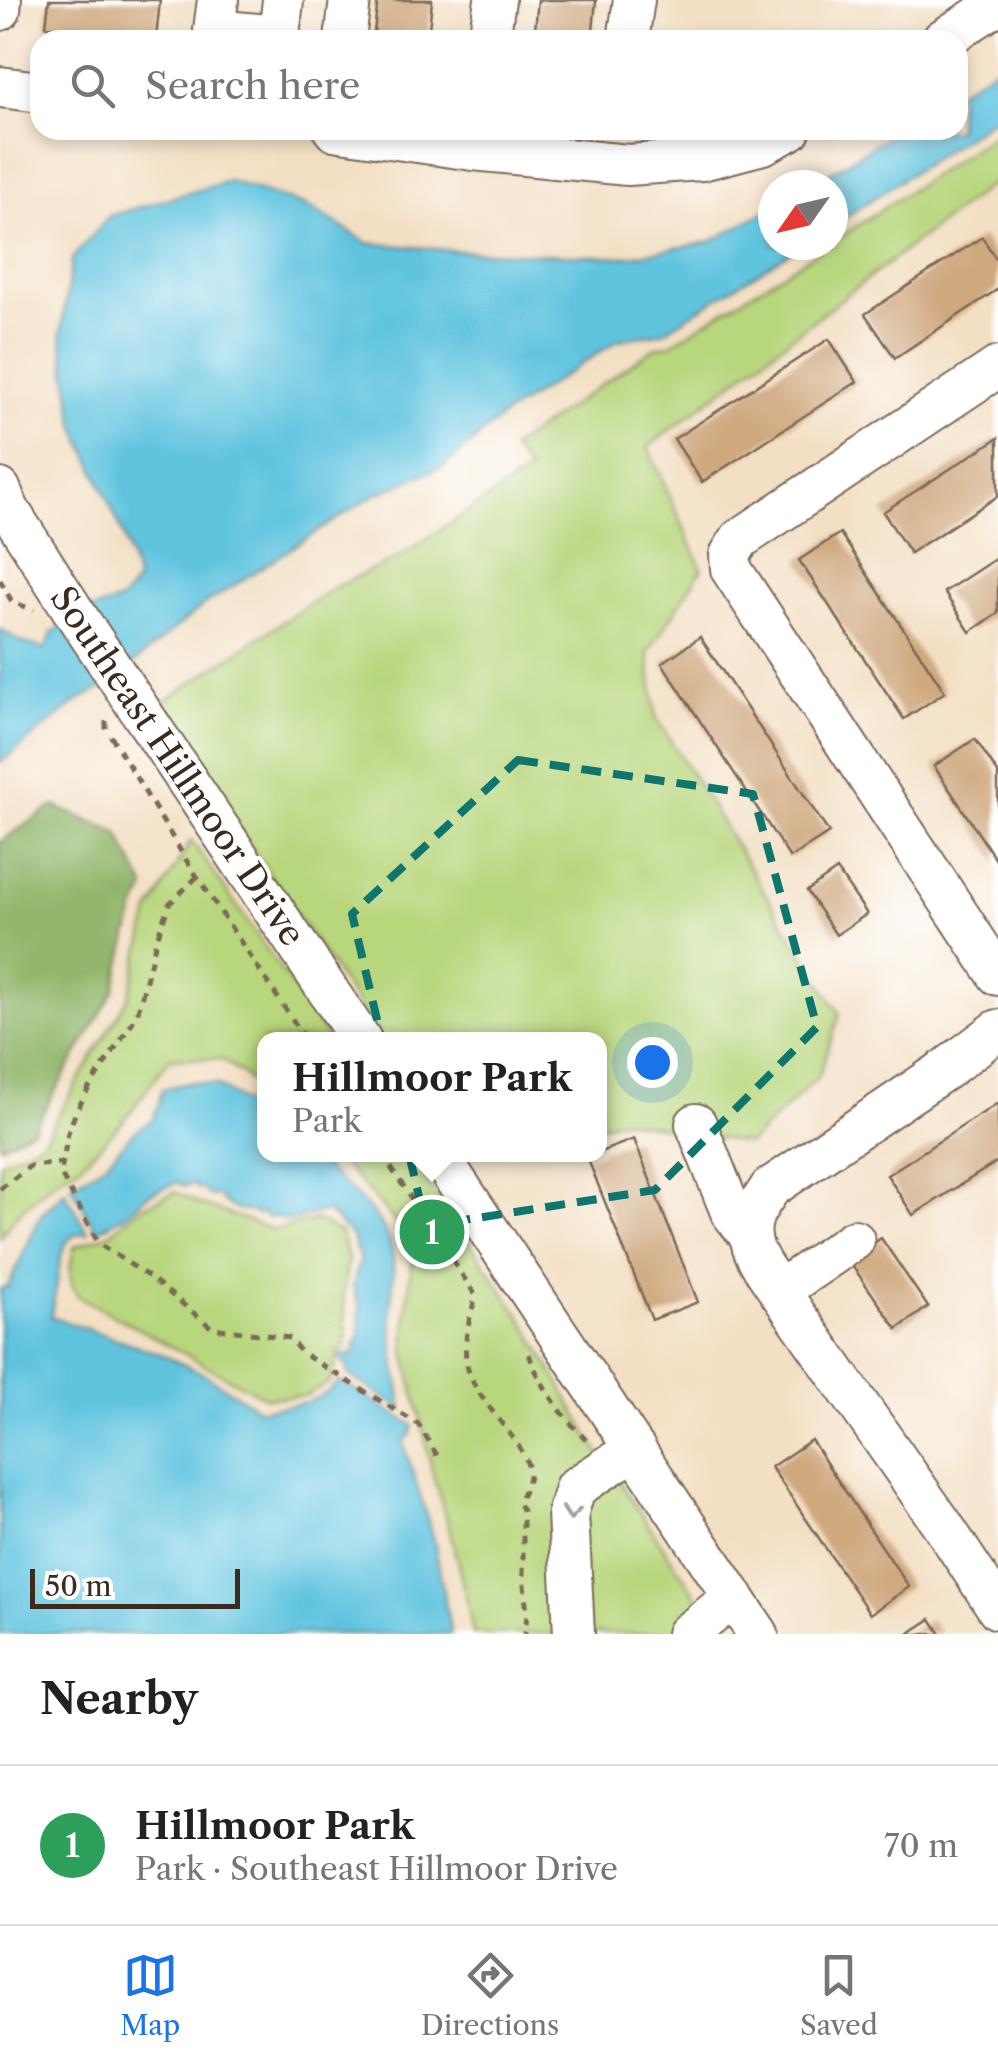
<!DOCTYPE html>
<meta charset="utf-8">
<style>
body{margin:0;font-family:"Libre Caslon Text",serif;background:#f6f6f6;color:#222}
.compass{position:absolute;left:758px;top:170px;width:90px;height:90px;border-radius:50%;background:#fff;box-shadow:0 5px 15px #0003;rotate:236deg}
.scale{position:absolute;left:30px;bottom:25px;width:210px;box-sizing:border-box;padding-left:10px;border:5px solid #3b2a1e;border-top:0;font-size:28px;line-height:35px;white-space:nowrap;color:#3b2a1e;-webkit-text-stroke:8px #fff;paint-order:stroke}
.you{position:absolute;left:652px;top:1062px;width:35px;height:35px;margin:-25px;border:8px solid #fff;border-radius:50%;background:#1a73e8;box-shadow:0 0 0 15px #1a73e833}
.badge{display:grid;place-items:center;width:65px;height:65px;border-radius:50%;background:#1a73e8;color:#fff;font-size:32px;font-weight:700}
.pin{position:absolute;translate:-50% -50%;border:5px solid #fff;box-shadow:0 2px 10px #0006}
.popup{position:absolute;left:257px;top:1032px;width:350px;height:130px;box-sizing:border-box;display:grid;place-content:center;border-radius:20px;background:#fff;filter:drop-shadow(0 2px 8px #0005);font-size:32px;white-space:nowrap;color:#767676}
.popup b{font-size:38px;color:#222}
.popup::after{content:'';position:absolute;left:50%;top:100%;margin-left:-20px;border:20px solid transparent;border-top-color:#fff}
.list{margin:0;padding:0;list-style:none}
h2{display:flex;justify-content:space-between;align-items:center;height:130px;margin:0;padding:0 40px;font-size:42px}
h2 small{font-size:32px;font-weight:400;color:#767676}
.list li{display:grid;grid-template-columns:65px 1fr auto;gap:30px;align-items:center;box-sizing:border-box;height:160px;padding:0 40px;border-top:2px solid #e0e0e0}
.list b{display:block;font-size:38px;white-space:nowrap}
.list p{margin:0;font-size:32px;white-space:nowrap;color:#767676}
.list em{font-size:32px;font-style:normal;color:#767676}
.icon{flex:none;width:55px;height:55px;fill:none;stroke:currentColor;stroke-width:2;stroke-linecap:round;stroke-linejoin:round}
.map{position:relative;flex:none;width:998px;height:1634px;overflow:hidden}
.search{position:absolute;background:#fff;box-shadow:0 5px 15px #0003;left:30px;right:30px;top:30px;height:110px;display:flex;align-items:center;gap:25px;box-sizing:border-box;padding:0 35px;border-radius:30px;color:#767676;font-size:38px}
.sheet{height:290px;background:#fff}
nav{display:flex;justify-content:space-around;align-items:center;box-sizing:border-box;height:140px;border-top:2px solid #e0e0e0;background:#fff;font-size:28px;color:#767676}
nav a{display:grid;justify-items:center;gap:5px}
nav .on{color:#1a73e8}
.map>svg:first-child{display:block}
.green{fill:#b8d67c;stroke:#7a804d;stroke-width:2.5}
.forest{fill:#92b76c;stroke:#667045;stroke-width:2.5}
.water{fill:#61c4df;stroke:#4e777e;stroke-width:2.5}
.building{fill:#cfa87e}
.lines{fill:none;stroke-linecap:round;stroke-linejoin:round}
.minor-casing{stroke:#7b6958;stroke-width:44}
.path{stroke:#7b6958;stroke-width:5;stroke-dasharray:8 8;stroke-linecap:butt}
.minor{stroke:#fff;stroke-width:40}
.oneway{stroke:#a79f9a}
.marked{fill:none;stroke:#0f766e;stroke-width:8;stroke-dasharray:20 12;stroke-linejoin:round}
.labels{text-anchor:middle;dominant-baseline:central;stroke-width:8;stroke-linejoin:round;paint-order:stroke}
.street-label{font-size:35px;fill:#3b2a1e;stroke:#fff}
</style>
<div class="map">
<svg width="998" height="1634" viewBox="0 0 998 1634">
<rect width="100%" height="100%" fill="#fff"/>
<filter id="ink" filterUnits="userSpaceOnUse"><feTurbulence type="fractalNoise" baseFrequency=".01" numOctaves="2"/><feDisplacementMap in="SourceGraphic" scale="20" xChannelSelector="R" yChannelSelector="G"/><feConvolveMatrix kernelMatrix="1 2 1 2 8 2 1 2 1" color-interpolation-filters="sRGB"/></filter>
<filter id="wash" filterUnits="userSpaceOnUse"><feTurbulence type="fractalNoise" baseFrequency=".0048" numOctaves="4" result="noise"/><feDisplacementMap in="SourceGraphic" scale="40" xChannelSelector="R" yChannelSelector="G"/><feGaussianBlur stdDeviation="2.25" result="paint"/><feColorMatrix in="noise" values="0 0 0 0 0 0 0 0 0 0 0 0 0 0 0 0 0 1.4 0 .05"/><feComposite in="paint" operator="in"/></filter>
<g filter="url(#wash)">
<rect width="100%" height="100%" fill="#f3dfc3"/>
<path class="green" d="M998 132V179L648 447 702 569 648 653 656 717 840 1014 819 1076 748 1144 621 1119 600 1125V1040L380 1039 157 706 335 587 398 558 529 471 511 448 654 348 671 344 828 245H833V242Z
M191 840 329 1039 264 1040V1091L222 1059 170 1058 122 1123 79 1166 52 1182 17 1214 0 1238V1162L43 1141 129 996 150 912Z
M335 1155H409L525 1323 590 1438 722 1634H473L467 1602 450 1531 434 1479 405 1350 407 1304 413 1258 399 1226Z
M175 1192 199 1204 274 1230 316 1220 340 1233 348 1258 343 1296 347 1342 338 1353 330 1382 305 1396 266 1398 78 1296C67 1279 70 1266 74 1247L109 1234 140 1208Z"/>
<path class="forest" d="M54 806 118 833 146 889 135 910 114 991 33 1129 0 1146V842Z"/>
<path class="water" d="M998 66V115L833 225V185H811L898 130H958V91Z
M229 181 309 207 368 243 459 251 625 257 710 242 773 207V245H801L663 332 618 340 503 416 446 465 374 495 202 606 135 662 119 679 79 700 0 763V629L21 642 46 649 52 633 76 615 121 601 137 581 123 534 75 425 61 333 72 259 109 216Z
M193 1082 217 1085 264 1116V1154L309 1155C333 1175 378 1210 389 1240 398 1265 390 1292 391 1317 392 1349 398 1379 403 1410L349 1375 347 1366 339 1357 345 1353 352 1356 357 1345 360 1331V1306L353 1287 360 1260 352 1236 328 1212C310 1211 290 1228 275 1216L269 1218 261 1213 256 1215 253 1211C240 1212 226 1208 219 1196L208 1195 205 1190 197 1188 193 1184 184 1186 178 1182 147 1195 128 1213 97 1231 71 1185 105 1164 132 1134 153 1119 159 1103 162 1089Z
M65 1191 88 1233C60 1231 60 1262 57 1283 55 1294 52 1306 51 1317L158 1353 204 1374 260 1410C293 1405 316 1406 340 1381L413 1425 411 1434 403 1442 434 1540 451 1634H0V1289L8 1287 41 1215Z"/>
<g id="blocks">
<path class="building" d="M49 0H160L156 39 46 26Z
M378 0H432L428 40H373Z
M538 0H596L592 40H534Z
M982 237 998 262V289L895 358 865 314Z
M829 339 857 382 702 482 674 439Z
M998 438V496L910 553 883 512Z
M840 533 945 692 904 719 799 560Z
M998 557V613L970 632 944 592Z
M700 637 829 833 790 858 662 663Z
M975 739 998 773V863L934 766Z
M837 870 867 914 836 935 807 891Z
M998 1103V1161L913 1215 887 1175Z
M634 1139 698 1302 652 1320 587 1157 600 1154V1152Z
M881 1238 928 1307 897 1329 849 1261Z
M811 1440 909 1587 870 1614 771 1467Z
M931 1619 941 1634H908Z"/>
</g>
</g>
<g filter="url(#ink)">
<use href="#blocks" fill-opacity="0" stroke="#7b6958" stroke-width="2.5"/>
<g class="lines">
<defs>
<path id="minor" d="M218 0 214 30 279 36 283 0
M0 10 1 0
M345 40 350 0
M489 40 495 0
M628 40 634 0
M942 40 998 4
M0 87 40 92
M334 130 473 150 628 165 702 160 763 144 790 130
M998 367 740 539 730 555 731 569 998 975
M0 489 9 510 76 615 361 1040
M998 1030 946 1069 770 1188C765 1197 756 1207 753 1217 743 1246 764 1268 779 1291L942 1524 998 1609
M696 1124 731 1212 751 1237
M438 1154 758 1634
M779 1291 854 1240
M574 1634 568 1512 575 1488 635 1449
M687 1634 734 1597"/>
</defs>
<use href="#minor" class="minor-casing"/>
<path class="path" d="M0 580 12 602 34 610
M106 721V728L188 863 306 1040
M197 877 169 904 156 941 137 1015 89 1088 75 1114 68 1133 61 1171 63 1178 99 1244 151 1278 212 1328 289 1338 302 1353 418 1424 438 1457
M382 1154 476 1296C453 1371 469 1380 513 1438 520 1448 529 1461 529 1474 529 1484 521 1494 519 1504L523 1511V1576L527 1613 525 1634
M0 1189 30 1166 62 1163
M529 1354C540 1386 563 1416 586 1440"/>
<use href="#minor" class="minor"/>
</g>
<defs><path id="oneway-chevron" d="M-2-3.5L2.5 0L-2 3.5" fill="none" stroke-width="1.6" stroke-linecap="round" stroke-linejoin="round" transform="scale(2.5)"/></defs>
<use class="oneway" href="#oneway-chevron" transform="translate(571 1513) rotate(96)"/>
</g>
<path class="marked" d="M518 760 753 794 817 1027 655 1190 426 1226 352 914Z"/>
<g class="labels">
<g class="street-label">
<text transform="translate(178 766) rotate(56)">Southeast Hillmoor Drive</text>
</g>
</g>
</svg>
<svg class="compass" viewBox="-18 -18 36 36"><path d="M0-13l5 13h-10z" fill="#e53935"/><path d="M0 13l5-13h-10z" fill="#767676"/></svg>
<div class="scale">50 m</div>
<div class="you"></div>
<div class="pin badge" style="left:432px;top:1232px;background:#2e9e5b">1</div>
<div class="popup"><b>Hillmoor Park</b>Park</div>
<div class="search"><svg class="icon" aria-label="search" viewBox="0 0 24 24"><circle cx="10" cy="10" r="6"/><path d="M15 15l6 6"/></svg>Search here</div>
</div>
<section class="sheet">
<h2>Nearby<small></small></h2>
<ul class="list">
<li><span class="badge" style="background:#2e9e5b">1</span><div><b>Hillmoor Park</b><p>Park · Southeast Hillmoor Drive</p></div><em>70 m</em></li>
</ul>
</section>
<nav>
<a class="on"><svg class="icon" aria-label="map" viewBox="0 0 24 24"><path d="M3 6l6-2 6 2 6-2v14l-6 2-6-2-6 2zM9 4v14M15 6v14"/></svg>Map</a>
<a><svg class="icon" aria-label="directions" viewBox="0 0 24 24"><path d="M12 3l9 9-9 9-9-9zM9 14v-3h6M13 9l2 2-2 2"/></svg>Directions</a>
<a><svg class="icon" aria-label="saved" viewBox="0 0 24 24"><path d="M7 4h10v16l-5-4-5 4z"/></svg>Saved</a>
</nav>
